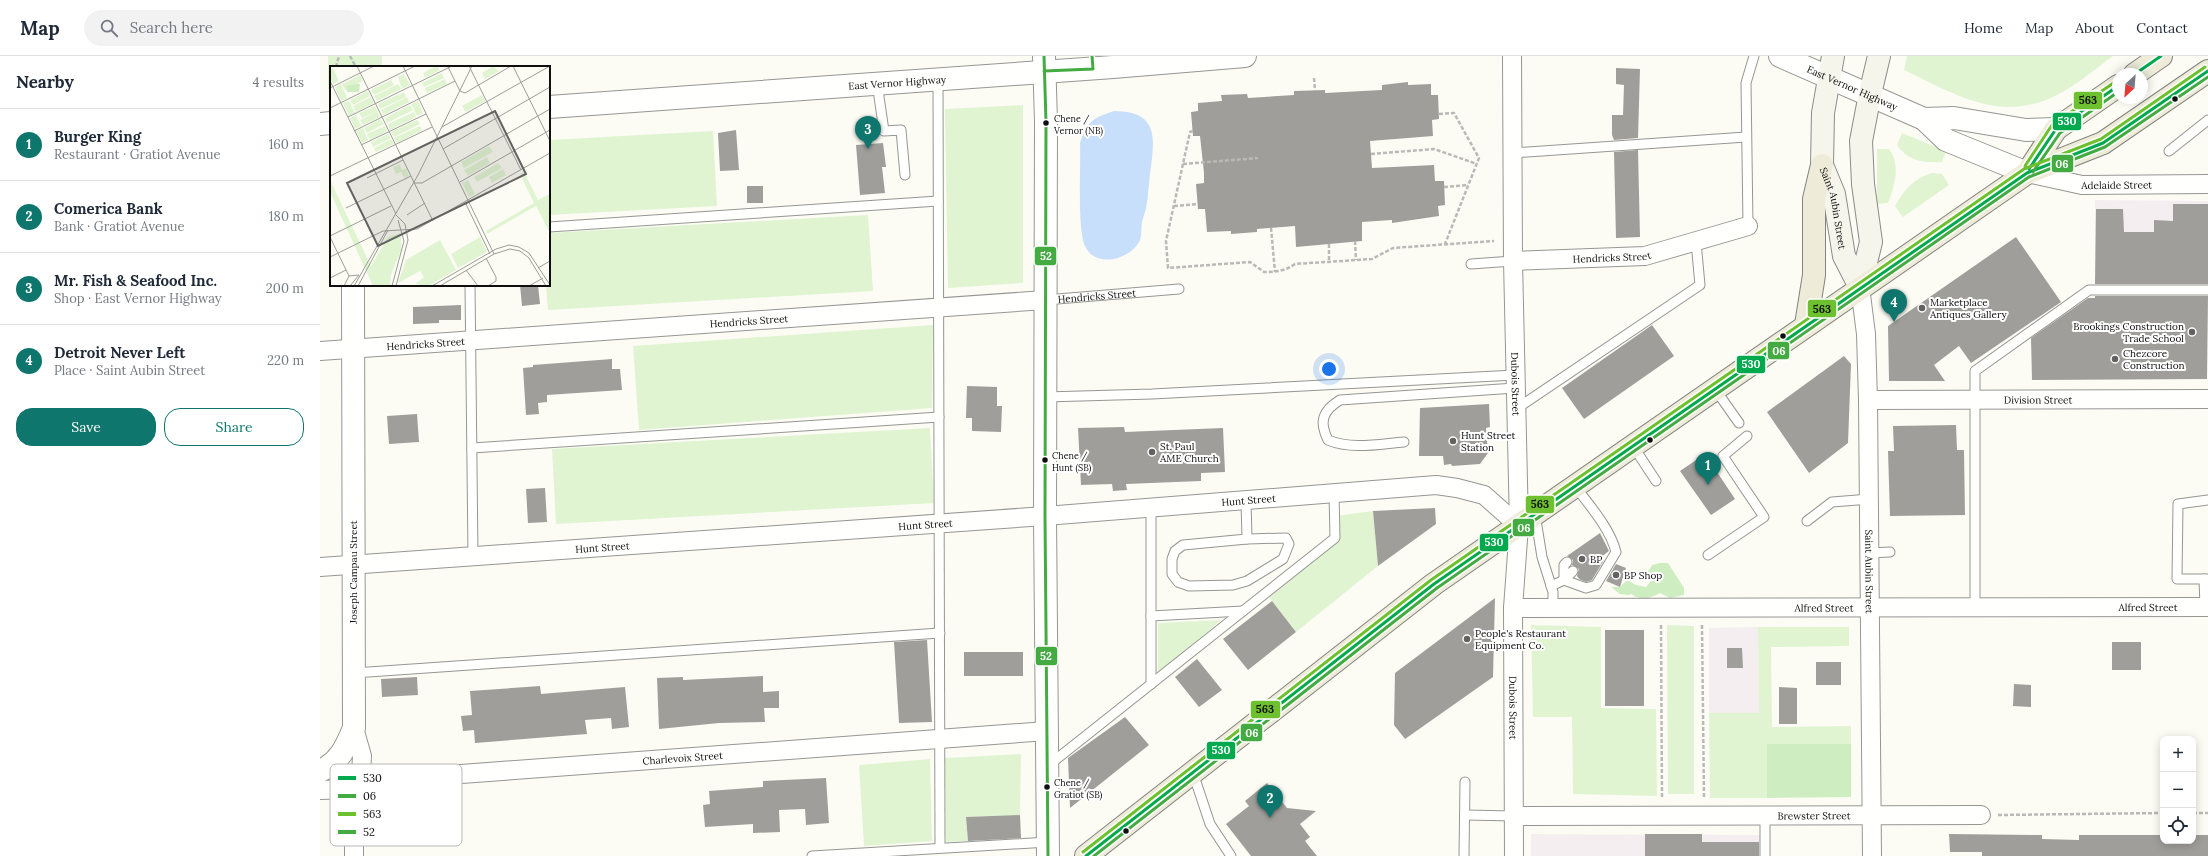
<!DOCTYPE html>
<meta charset="utf-8">
<style>
body{margin:0;font-family:Lora,serif;background:#f2f2f3;color:#1f2937}
.controls{position:absolute;right:12px;bottom:12px;display:grid;overflow:hidden;border-radius:8px;box-shadow:0 2px 10px #0003}
.controls button{width:36px;height:36px;display:grid;place-items:center;padding:0;border:0;border-bottom:1px solid #e0e1e3;background:#fff;color:#1f2937;font:20px sans-serif}
.compass{position:absolute;left:1792px;top:12px;width:36px;height:36px;border-radius:50%;background:#fff;box-shadow:0 2px 10px #0003;rotate:206deg}
.you{position:absolute;left:1009px;top:313px;width:14px;height:14px;margin:-10px;border:3px solid #fff;border-radius:50%;background:#1a73e8;box-shadow:0 0 0 6px #1a73e833}
.badge{display:grid;place-items:center;width:26px;height:26px;border-radius:50%;background:#0f766e;color:#fff;font-size:13px;font-weight:700}
.pin{position:absolute;translate:-50% -33px;filter:drop-shadow(0 1px 2px #0008)}
.pin::after{content:'';position:absolute;top:21px;width:14px;height:12px;background:inherit;clip-path:polygon(0 0,100% 0,50% 100%)}
.list{margin:0;padding:0;list-style:none}
h2{display:flex;justify-content:space-between;align-items:center;height:52px;margin:0;padding:0 16px;font-size:17px}
h2 small{font-size:13px;font-weight:400;color:#747a83}
.list li{display:grid;grid-template-columns:26px 1fr auto;gap:12px;align-items:center;box-sizing:border-box;height:72px;padding:0 16px;border-top:1px solid #e0e1e3}
.list b{display:block;font-size:15px;white-space:nowrap}
.list p{margin:0;font-size:13px;white-space:nowrap;color:#747a83}
.list em{font-size:13px;font-style:normal;color:#747a83}
.actions{display:flex;gap:8px;padding:12px 16px}
.actions a{flex:1;padding:9px 0;border:1px solid #0f766e;border-radius:16px;text-align:center;font-size:14px;color:#0f766e}
.actions .main{background:#0f766e;color:#fff}
.icon{flex:none;width:22px;height:22px;fill:none;stroke:currentColor;stroke-width:2;stroke-linecap:round;stroke-linejoin:round}
.map{position:relative;flex:none;width:1888px;height:800px;overflow:hidden}
header{display:flex;align-items:center;gap:24px;box-sizing:border-box;height:56px;padding:0 20px;background:#fff;border-bottom:1px solid #e0e1e3}
header strong{font-size:19px}
nav{display:flex;gap:22px;margin-inline-start:auto;font-size:14px}
.search{width:280px;height:36px;background:#f2f2f3;display:flex;align-items:center;gap:10px;box-sizing:border-box;padding:0 14px;border-radius:22px;color:#747a83;font-size:15px}
main{display:flex}
aside{flex:1;background:#fff}
.map>svg:first-child{display:block}
.industrial{fill:#f4eef1}
.green{fill:#e0f4d2}
.forest{fill:#ceedc0}
.water{fill:#c7dffa}
.building{fill:#a09e9a}
.lines{fill:none;stroke-linecap:round;stroke-linejoin:round}
.service-casing{stroke:#969693;stroke-width:11}
.minor-casing{stroke:#969693;stroke-width:20}
.tertiary-casing{stroke:#969693;stroke-width:24}
.secondary-casing{stroke:#8c8c89;stroke-width:24}
.primary-casing{stroke:#838380;stroke-width:24}
.path{stroke:#b9b9b8;stroke-width:2.5;stroke-dasharray:4 2;stroke-linecap:butt}
.service{stroke:#fffffe;stroke-width:9}
.minor{stroke:#fffffe;stroke-width:18}
.tertiary{stroke:#fffffe;stroke-width:22}
.secondary{stroke:#f5f5eb;stroke-width:22}
.primary{stroke:#eeecd9;stroke-width:22}
.bus-1-casing{stroke:#fff;stroke-width:6}
.bus-2-casing{stroke:#fff;stroke-width:6}
.bus-3-casing{stroke:#fff;stroke-width:6}
.bus-4-casing{stroke:#fff;stroke-width:6}
.bus-1{stroke:#00a94e;stroke-width:3}
.bus-2{stroke:#44aa42;stroke-width:3}
.bus-3{stroke:#6dc02e;stroke-width:3}
.bus-4{stroke:#44aa42;stroke-width:3}
.bus-dot{fill:#0f0f0f;stroke:#fff;stroke-width:1.5}
.poi-dot{fill:#626260;stroke:#fff;stroke-width:1.5}
.labels{text-anchor:middle;dominant-baseline:central;stroke-width:4;stroke-linejoin:round;paint-order:stroke}
.bus-label{font-size:9px;fill:#0f0f0f;stroke:#fff;text-anchor:start}
.street-label{font-size:10px;fill:#0f0f0f;stroke:#fff}
.poi-label{font-size:10px;fill:#0f0f0f;stroke:#fff;text-anchor:start}
.inset-road{fill:none;stroke:#9d9d99;stroke-width:1}
.view{fill:#626260;fill-opacity:0.15;stroke:#626260;stroke-width:2}
.inset-edge{fill:none;stroke:#0f0f0f;stroke-width:2}
.key{fill:#fff;stroke:#b7b7b7;stroke-width:1}
.key-label{font-size:11px;fill:#0f0f0f}
.line-badge{stroke:#fff;stroke-width:1.5}
.badge-label{font-size:11px;text-anchor:middle;font-weight:bold;fill:#fff}
.pale-badge-label{font-size:11px;text-anchor:middle;font-weight:bold;fill:#111}
</style>
<header>
<strong>Map</strong>
<div class="search"><svg class="icon" aria-label="search" viewBox="0 0 24 24"><circle cx="10" cy="10" r="6"/><path d="M15 15l6 6"/></svg>Search here</div>
<nav><a>Home</a><a>Map</a><a>About</a><a>Contact</a></nav>
</header>
<main>
<aside>
<h2>Nearby<small>4 results</small></h2>
<ul class="list">
<li><span class="badge">1</span><div><b>Burger King</b><p>Restaurant · Gratiot Avenue</p></div><em>160 m</em></li>
<li><span class="badge">2</span><div><b>Comerica Bank</b><p>Bank · Gratiot Avenue</p></div><em>180 m</em></li>
<li><span class="badge">3</span><div><b>Mr. Fish &amp; Seafood Inc.</b><p>Shop · East Vernor Highway</p></div><em>200 m</em></li>
<li><span class="badge">4</span><div><b>Detroit Never Left</b><p>Place · Saint Aubin Street</p></div><em>220 m</em></li>
</ul>
<div class="actions"><a class="main">Save</a><a>Share</a></div>
</aside>
<div class="map">
<svg width="1888" height="800" viewBox="0 0 1888 800">
<rect width="100%" height="100%" fill="#fcfcf5"/>
<path class="industrial" d="M1775 144 1888 145V226L1775 225Z
M1438 571 1439 657H1389V572Z
M1211 778 1440 779V800H1211Z"/>
<path class="green" d="M8 0H62V11H11V33H8Z
M1587 0H1793C1775 13 1757 29 1737 39 1680 68 1635 38 1584 14Z
M703 49V227L628 232 625 53Z
M393 75 397 150 229 159V84Z
M1582 77 1626 95 1622 106C1603 107 1588 105 1577 89Z
M1557 93H1569C1581 109 1575 129 1568 147L1557 148Z
M1612 117 1622 118 1629 129 1583 161 1575 150C1585 133 1593 123 1612 117Z
M548 159 553 235 228 254 226 229H229V177Z
M613 269 612 352 319 374 313 290Z
M610 372 614 447 236 468 232 393Z
M1053 455 1058 510 976 576 946 537 1015 482V460Z
M901 564 838 618V567Z
M1211 569 1281 571V652L1336 653 1337 740 1253 738 1252 661H1213Z
M1347 569 1374 570V738H1348Z
M1438 571H1529V590L1451 591 1452 671 1531 670V688H1447V742H1390L1389 657H1439Z
M701 698 700 759 646 761 648 785 626 786 625 702Z
M610 703 612 785 544 790 539 709Z"/>
<path class="forest" d="M1340 507H1348L1364 532V539L1350 542 1340 537C1330 542 1321 545 1311 538L1309 539 1300 538 1291 531H1300L1307 524 1316 529 1326 531 1332 524 1326 519 1332 509Z
M1447 688H1531V741L1447 742Z"/>
<path class="water" d="M794 55C846 55 832 92 829 128 828 135 828 144 826 152 825 157 823 161 822 166 821 172 822 179 820 184 811 204 775 213 765 190 757 172 761 110 760 87 767 65 773 62 794 55Z"/>
<path class="building" d="M1296 12 1320 13 1318 82 1294 84 1292 79V59H1303L1304 29 1296 28Z
M1088 26V29L1111 28V39H1118L1119 63 1112 64 1113 80 1050 85 1052 112 1114 109 1115 125H1124L1125 149 1118 150 1119 160 1072 167V164L1042 166V185L976 191 975 170 937 173V176L911 178V175L887 176 885 153H878L876 128 884 127V117L880 80H873L871 56 878 55V47L902 45 901 39 927 38 928 42 974 39V35L1005 34V37L1062 34V29Z
M416 74 419 114 400 115 398 77Z
M563 87 566 111H562L565 137 540 139 536 89Z
M1318 94 1320 181 1296 182 1294 96Z
M427 130H443V147H427Z
M1853 148H1888V228H1775L1776 153H1803L1804 176H1834V164L1853 165Z
M1696 181 1741 246 1651 307 1639 290 1614 309 1625 325H1569L1568 270Z
M200 229H218L220 248 202 250Z
M1775 240H1888L1887 323 1712 324 1711 282 1768 242H1775Z
M141 249V264H119V267L93 268V251Z
M1332 269 1354 300 1264 363 1242 332Z
M1524 300 1531 308 1528 387 1489 417 1447 356Z
M292 303V313H300L302 334 227 339V346L218 347 219 358 206 359 203 312 213 311V309Z
M647 330 677 331V350H682L681 376 652 375V362H646Z
M1169 348 1170 371 1166 372 1168 397 1160 408 1132 410 1131 408 1124 409 1123 400H1099L1100 352Z
M97 358 99 386 69 388 67 360Z
M1636 369 1637 394H1644L1645 459 1570 460 1568 395H1574L1573 370Z
M804 371 805 376 903 372 905 416 881 417V425L806 428 807 434 793 435 792 428 761 429 758 372Z
M1385 398 1415 443 1391 459 1360 415Z
M225 432 227 466 208 467 206 433Z
M1115 452 1116 468 1058 510 1053 455Z
M1280 477 1289 495 1280 502 1284 504 1272 524 1266 526 1259 523 1257 520 1259 513 1252 509 1253 504 1247 500Z
M1296 508 1306 512 1300 531 1286 525Z
M1175 542 1173 621 1085 683 1074 669 1075 617Z
M952 545 976 576 928 614 903 583Z
M1285 574H1324V650H1285Z
M607 584 612 666 579 667 574 586Z
M1792 586H1821V614H1792Z
M1407 592H1422L1423 612H1407Z
M644 596H703V620H644Z
M877 603 902 634 879 651 855 621Z
M1496 606H1521V629H1496Z
M443 620V636L459 635V652H444L445 666 399 667 339 673 337 622 363 621V624Z
M97 621 98 639 62 641 61 623Z
M1694 628 1711 629V651L1693 650Z
M220 630 221 638 305 631 309 671 292 673 291 662 265 664 267 678 155 687 154 674 143 675 141 660 152 659 150 635Z
M1459 631 1477 632V668H1459Z
M805 661 829 689 750 752 748 702Z
M506 722 509 767 486 769 485 753 459 754 460 776 433 777V768L385 771 383 749 390 748 389 735 443 731V725Z
M947 727 967 752 996 755 980 768 990 781 985 785 997 800H931L906 768 929 750 925 745Z
M700 759 701 782 648 785 646 761Z
M1325 778H1382V786H1439V800H1325Z
M1629 778 1722 779V783L1759 784V779H1843V785H1873V779H1888V800H1662V796H1630Z"/>
<g class="lines">
<defs>
<g id="service">
<path d="M618 23 620 791"/>
<path d="M557 27 564 75 581 74 585 119"/>
<path d="M1849 95 1888 64"/>
<path d="M1192 97 1426 81"/>
<path d="M1428 170 1426 27 1434 0"/>
<path d="M229 171 618 145"/>
<path d="M1151 208 1193 205"/>
<path d="M150 229 153 500"/>
<path id="s1" d="M725 244 859 233"/>
<path d="M1395 333 1419 367"/>
<path d="M725 341 832 338 1195 319"/>
<path d="M1196 353 1380 229 1376 186"/>
<path d="M1084 386C1059 388 1032 394 1008 384 999 366 1002 355 1020 344L1195 332"/>
<path d="M1313 390 1336 425"/>
<path d="M152 392 619 361"/>
<path d="M926 444 927 483"/>
<path d="M1888 444 1858 448 1857 523H1888"/>
<path d="M831 452V628"/>
<path d="M1215 458 1222 501 1233 536V552"/>
<path d="M1487 465 1512 446 1550 443"/>
<path d="M966 482 969 488 963 503 927 525 913 529 869 530 858 526 852 518V503L855 495 863 489 927 483Z"/>
<path d="M1550 497 1570 496"/>
<path d="M1388 499 1444 461 1403 400 1427 380"/>
<path d="M1884 523 1885 551"/>
<path d="M1244 524V509L1247 506"/>
<path d="M1244 524 1253 515"/>
<path d="M1231 530 1244 524 1266 532 1276 529 1296 496C1290 472 1269 449 1255 430"/>
<path d="M1655 552V315L1769 234H1888"/>
<path d="M831 560 923 555"/>
<path d="M34 617 620 577"/>
<path d="M729 709 1015 482 1014 437"/>
<path d="M873 717 890 768 911 800"/>
<path d="M1145 759 1194 760"/>
<path d="M1445 760V800"/>
<path d="M492 800 728 786"/>
<path d="M1144 800 1145 726"/>
</g>
<g id="minor">
<path id="s2" d="M1192 0 1193 205 1199 470 1193 552 1194 800"/>
<path id="s3" d="M1707 117 1762 129 1888 128"/>
<path id="s4" d="M1193 205 1325 200 1428 170"/>
<path id="s5" d="M1540 231 1546 278 1548 344 1552 800"/>
<path id="s6" d="M0 295 725 244"/>
<path id="s7" d="M1548 344 1888 343"/>
<path id="s8" d="M0 511 725 460 1116 429 1137 432 1164 439 1199 470"/>
<path id="s9" d="M1193 552 1888 551"/>
<path d="M34 672 42 700 41 718 34 733V800"/>
<path id="s10" d="M0 734 34 733 59 724 727 675"/>
<path id="s11" d="M1194 760 1661 759"/>
</g>
<g id="tertiary">
<path d="M724 0 726 66 725 460 728 800"/>
<path id="s12" d="M1460 0 1604 63 1626 84 1707 117"/>
<path id="s13" d="M229 51 793 11 925 0"/>
<path d="M1604 63 1634 62 1706 74 1736 73"/>
<path d="M0 68 11 67"/>
<path d="M0 715C20 706 26 691 34 672L33 229"/>
</g>
<g id="secondary">
<path id="s14" d="M1513 0 1503 57 1502 109 1514 138 1524 200 1540 231"/>
<path d="M1540 231 1551 186 1543 128 1541 85 1550 38 1559 0"/>
</g>
<path id="primary" d="M1815 18 1841 0
M1707 117 1736 73 1798 30
M1486 269 1494 219V143L1502 109
M766 800 1114 528 1707 117 1783 87 1888 15"/>
</defs>
<use href="#service" class="service-casing"/>
<use href="#minor" class="minor-casing"/>
<use href="#tertiary" class="tertiary-casing"/>
<use href="#secondary" class="secondary-casing"/>
<use href="#primary" class="primary-casing"/>
<path class="path" d="M30 0 36 11
M16 11 19 0
M994 22 995 34
M10 35 11 30
M1119 58 1134 57 1159 102 1125 188
M873 75 870 76 846 185 848 212 930 206 944 216C956 216 965 215 975 208L1052 203 1073 192 1174 185
M1051 98 1114 93 1157 108
M863 108 938 102
M1124 131 1148 129
M854 150 878 148
M951 172 955 216
M1035 185 1036 204
M1009 188V206
M1341 569 1342 742
M1382 569 1384 742
M1873 757H1888
M1678 759 1843 757"/>
<use href="#service" class="service"/>
<use href="#minor" class="minor"/>
<use href="#tertiary" class="tertiary"/>
<use href="#secondary" class="secondary"/>
<use href="#primary" class="primary"/>
<defs>
<path id="bus-1" d="M1815 18 1841 0
M1709 113 1736 73 1798 30
M766 800 1114 528 1707 117 1783 87 1888 15"/>
<path id="bus-2" d="M1713 116 1740 77 1798 36
M774 800 1117 532 1709 121 1785 91 1888 21"/>
<path id="bus-3" d="M1705 110 1732 69 1795 26
M763 796 1111 524 1704 113 1781 83 1885 11"/>
<path id="bus-4" d="M724 0 726 66 725 460 728 800
M724 15 773 13 772 0"/>
</defs>
<use href="#bus-1" class="bus-1-casing"/>
<use href="#bus-2" class="bus-2-casing"/>
<use href="#bus-3" class="bus-3-casing"/>
<use href="#bus-4" class="bus-4-casing"/>
<use href="#bus-1" class="bus-1"/>
<use href="#bus-2" class="bus-2"/>
<use href="#bus-3" class="bus-3"/>
<use href="#bus-4" class="bus-4"/>
</g>
<g class="bus-dot">
<circle cx="1855" cy="43" r="3.5"/>
<circle cx="726" cy="67" r="3.5"/>
<circle cx="1463" cy="280" r="3.5"/>
<circle cx="1330" cy="384" r="3.5"/>
<circle cx="725" cy="404" r="3.5"/>
<circle cx="727" cy="731" r="3.5"/>
<circle cx="806" cy="775" r="3.5"/>
</g>
<g class="poi-dot">
<circle cx="1602" cy="252" r="4"/>
<circle cx="1872" cy="276" r="4"/>
<circle cx="1795" cy="303" r="4"/>
<circle cx="1133" cy="385" r="4"/>
<circle cx="832" cy="396" r="4"/>
<circle cx="1262" cy="503" r="4"/>
<circle cx="1296" cy="519" r="4"/>
<circle cx="1147" cy="583" r="4"/>
</g>
<g class="labels">
<g class="bus-label">
<text x="734" y="62">Chene /<tspan x="734" dy="12">Vernor (NB)</tspan></text>
<text x="732" y="399">Chene /<tspan x="732" dy="12">Hunt (SB)</tspan></text>
<text x="734" y="726">Chene /<tspan x="734" dy="12">Gratiot (SB)</tspan></text>
</g>
<g class="street-label">
<text stroke="none"><textPath href="#s13" startOffset="349">East Vernor Highway</textPath></text>
<text stroke="none"><textPath href="#s12" startOffset="79">East Vernor Highway</textPath></text>
<text stroke="none"><textPath href="#s3" startOffset="91">Adelaide Street</textPath></text>
<text stroke="none"><textPath href="#s14" startOffset="155">Saint Aubin Street</textPath></text>
<text stroke="none"><textPath href="#s4" startOffset="99">Hendricks Street</textPath></text>
<text stroke="none"><textPath href="#s1" startOffset="52">Hendricks Street</textPath></text>
<text stroke="none"><textPath href="#s6" startOffset="430">Hendricks Street</textPath></text>
<text stroke="none"><textPath href="#s6" startOffset="106">Hendricks Street</textPath></text>
<text stroke="none"><textPath href="#s2" startOffset="328">Dubois Street</textPath></text>
<text stroke="none"><textPath href="#s7" startOffset="170">Division Street</textPath></text>
<text stroke="none"><textPath href="#s8" startOffset="931">Hunt Street</textPath></text>
<text stroke="none"><textPath href="#s8" startOffset="607">Hunt Street</textPath></text>
<text stroke="none"><textPath href="#s8" startOffset="283">Hunt Street</textPath></text>
<text stroke="none"><textPath href="#s5" startOffset="285">Saint Aubin Street</textPath></text>
<text transform="translate(33 516) rotate(-90)">Joseph Campau Street</text>
<text stroke="none"><textPath href="#s9" startOffset="635">Alfred Street</textPath></text>
<text stroke="none"><textPath href="#s9" startOffset="311">Alfred Street</textPath></text>
<text stroke="none"><textPath href="#s2" startOffset="652">Dubois Street</textPath></text>
<text stroke="none"><textPath href="#s10" startOffset="365">Charlevoix Street</textPath></text>
<text stroke="none"><textPath href="#s11" startOffset="300">Brewster Street</textPath></text>
</g>
<g class="poi-label">
<text x="1610" y="246">Marketplace<tspan x="1610" dy="12">Antiques Gallery</tspan></text>
<text x="1864" y="270" text-anchor="end">Brookings Construction<tspan x="1864" dy="12">Trade School</tspan></text>
<text x="1803" y="297">Chezcore<tspan x="1803" dy="12">Construction</tspan></text>
<text x="1141" y="379">Hunt Street<tspan x="1141" dy="12">Station</tspan></text>
<text x="840" y="390">St. Paul<tspan x="840" dy="12">AME Church</tspan></text>
<text x="1270" y="503">BP</text>
<text x="1304" y="519">BP Shop</text>
<text x="1155" y="577">People's Restaurant<tspan x="1155" dy="12">Equipment Co.</tspan></text>
</g>
</g>
<g transform="translate(10 10)">
<rect width="220" height="220" fill="#fcfcf5"/>
<path d="M106 0 110 4 95 12 93 7ZM163 0 169 5 155 13 152 7ZM3 2 9 15 3 18 0 11V4ZM112 7 114 12 94 21 92 17ZM74 8 80 19 72 23 68 11ZM30 9 33 15 15 24 12 18ZM115 13 117 18 97 27 95 22ZM61 14 64 19 44 29 41 24ZM11 18 17 32 11 35 5 21ZM68 18 71 23 47 35 44 30ZM38 25 40 30 23 39 20 34ZM74 26 76 31 50 43 48 38ZM152 29 155 35 136 46 132 40ZM41 31 44 37 26 46 23 40ZM77 31 79 36 53 49 51 44ZM19 35 25 47 19 50 13 37ZM88 35 93 47 87 50 81 38ZM80 39 83 44 57 57 55 52ZM45 40 47 45 32 52 29 47ZM47 45 50 51 33 59 30 54ZM84 46 86 51 60 64 58 58ZM26 49 31 60 25 63 20 52ZM51 53 54 58 37 67 34 62ZM87 54 90 58 64 71 61 66ZM55 60 57 65 40 74 37 68ZM90 60 92 64 67 77 64 72ZM33 62 38 74 32 77 26 65ZM58 68 61 72 43 81 41 76ZM61 73 64 78 46 86 44 82ZM159 80 163 86 134 102 131 96ZM157 91 160 97 138 110 134 104ZM168 97 172 102 147 116 144 111ZM70 98 72 104 76 102 79 110 74 112 71 106 66 108 63 101ZM173 103 176 109 162 117 159 111ZM194 106 208 134 220 128V167L206 140 157 168 156 165 204 137 190 108ZM0 114 41 200 58 171 71 167V184L61 209 60 220H43L0 126ZM138 114 145 128 139 131 132 117ZM150 171 157 186 128 202 121 188ZM110 174 126 204 98 220 85 218 94 211 90 205 68 217 76 194Z" fill="#e0f4d2"/>
<path d="M27 18H30L29 26H17L16 20Z" fill="#ceedc0"/>
<path class="inset-road" d="M27 0 103 155M73 0 164 188M139 0 191 104M183 0 220 75M118 1 130 25 135 27 181 0M0 15 66 148M0 22 44 0M0 42 85 0M18 51 122 0M112 61 220 0M24 65 125 15M31 79 96 48M113 83 220 21M0 110 102 61M37 112 73 94M130 116 220 64M84 117H92L220 43M135 136 160 188M16 142 81 110M77 149 95 137M0 170 61 140M0 171 19 210M0 191 53 165 87 163 220 87M156 192 166 211V215L158 220M208 202 220 195M136 204 148 220M0 212 16 204M14 220 19 210 29 209M20 220 29 209M24 220 88 109 142 0M28 220 58 164M62 220 74 175 68 154M66 220 78 174 75 158 66 149M102 220 166 183 179 179 189 181 199 187 220 219M110 220 164 188 180 183 190 185 199 192 216 220M199 220 213 212"/>
<path class="view" d="M165 45 196 108 48 180 17 117Z"/>
<rect width="220" height="220" class="inset-edge"/>
</g>
<rect x="10" y="708" width="132" height="82" rx="6" class="key"/>
<rect x="18" y="720" width="18" height="4" fill="#00a94e"/>
<rect x="18" y="738" width="18" height="4" fill="#44aa42"/>
<rect x="18" y="756" width="18" height="4" fill="#6dc02e"/>
<rect x="18" y="774" width="18" height="4" fill="#44aa42"/>
<g class="key-label">
<text x="43" y="726">530</text>
<text x="43" y="744">06</text>
<text x="43" y="762">563</text>
<text x="43" y="780">52</text>
</g>
<g class="line-badge">
<rect x="1753" y="35" width="30" height="19" rx="4" fill="#6dc02e"/>
<rect x="1732" y="56" width="30" height="19" rx="4" fill="#00a94e"/>
<rect x="1731" y="98" width="23" height="19" rx="4" fill="#44aa42"/>
<rect x="714" y="190" width="23" height="20" rx="4" fill="#44aa42"/>
<rect x="1487" y="243" width="30" height="19" rx="4" fill="#6dc02e"/>
<rect x="1447" y="285" width="23" height="19" rx="4" fill="#44aa42"/>
<rect x="1416" y="299" width="30" height="19" rx="4" fill="#00a94e"/>
<rect x="1205" y="439" width="30" height="19" rx="4" fill="#6dc02e"/>
<rect x="1192" y="462" width="23" height="19" rx="4" fill="#44aa42"/>
<rect x="1159" y="477" width="30" height="19" rx="4" fill="#00a94e"/>
<rect x="715" y="590" width="23" height="20" rx="4" fill="#44aa42"/>
<rect x="930" y="644" width="31" height="19" rx="4" fill="#6dc02e"/>
<rect x="920" y="667" width="23" height="19" rx="4" fill="#44aa42"/>
<rect x="886" y="685" width="30" height="19" rx="4" fill="#00a94e"/>
</g>
<g class="badge-label">
<text x="1747" y="69">530</text>
<text x="1742" y="112">06</text>
<text x="726" y="204">52</text>
<text x="1459" y="299">06</text>
<text x="1431" y="312">530</text>
<text x="1204" y="476">06</text>
<text x="1174" y="490">530</text>
<text x="726" y="604">52</text>
<text x="932" y="681">06</text>
<text x="901" y="698">530</text>
</g>
<g class="pale-badge-label">
<text x="1768" y="48">563</text>
<text x="1502" y="257">563</text>
<text x="1220" y="452">563</text>
<text x="945" y="657">563</text>
</g>
</svg>
<div class="controls">
<button>+</button>
<button>−</button>
<button><svg class="icon" aria-label="locate" viewBox="0 0 24 24"><circle cx="12" cy="12" r="6"/><path d="M12 2v4M12 18v4M2 12h4M18 12h4"/></svg></button>
</div>
<svg class="compass" viewBox="-18 -18 36 36"><path d="M0-13l5 13h-10z" fill="#e53935"/><path d="M0 13l5-13h-10z" fill="#747a83"/></svg>
<div class="you"></div>
<div class="pin badge" style="left:1388px;top:429px">1</div>
<div class="pin badge" style="left:950px;top:762px">2</div>
<div class="pin badge" style="left:548px;top:93px">3</div>
<div class="pin badge" style="left:1574px;top:266px">4</div>
</div>
</main>
